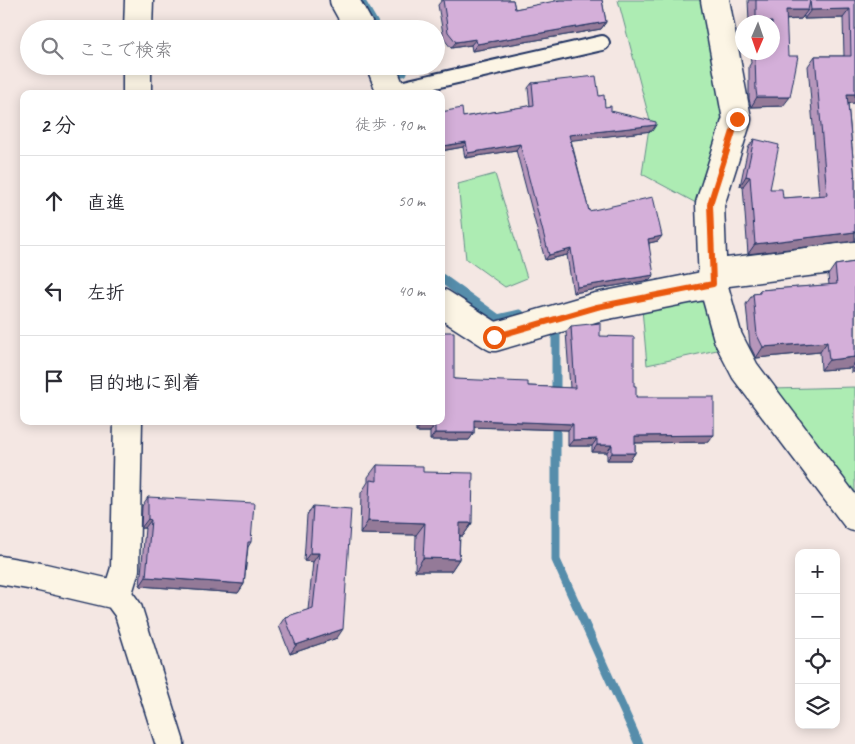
<!DOCTYPE html>
<html lang="ja">
<meta charset="utf-8">
<style>
body{margin:0;font-family:Caveat,"Klee One",sans-serif;background:#f7f7f7;color:#2b2b33}
.controls{position:absolute;right:15px;bottom:15px;display:grid;overflow:hidden;border-radius:10px;box-shadow:0 2px 12px #0003}
.controls button{width:45px;height:45px;display:grid;place-items:center;padding:0;border:0;border-bottom:1px solid #e1e1e2;background:#fff;color:#2b2b33;font:25px sans-serif}
.compass{position:absolute;left:735px;top:15px;width:45px;height:45px;border-radius:50%;background:#fff;box-shadow:0 2px 12px #0003;rotate:182deg}
.stop{position:absolute;width:15px;height:15px;margin:-11px;border:4px solid #ea580c;border-radius:50%;background:#fff}
.stop.end{background:#ea580c;border-color:#fff;box-shadow:0 1px 5px #0008}
.list{margin:0;padding:0;list-style:none}
h2{display:flex;justify-content:space-between;align-items:center;height:65px;margin:0;padding:0 20px;font-size:21px}
h2 small{font-size:16px;font-weight:400;color:#7c7c81}
.list li{display:grid;grid-template-columns:32px 1fr auto;gap:15px;align-items:center;box-sizing:border-box;height:90px;padding:0 20px;border-top:1px solid #e1e1e2}
.list b{display:block;font-size:19px;white-space:nowrap}
.list em{font-size:16px;font-style:normal;color:#7c7c81}
.icon{flex:none;width:28px;height:28px;fill:none;stroke:currentColor;stroke-width:2;stroke-linecap:round;stroke-linejoin:round}
.map{position:relative;flex:none;width:855px;height:744px;overflow:hidden}
.search{position:absolute;background:#fff;box-shadow:0 2px 12px #0003;left:20px;top:20px;width:425px;height:55px;display:flex;align-items:center;gap:12px;box-sizing:border-box;padding:0 18px;border-radius:28px;color:#7c7c81;font-size:19px}
.panel{position:absolute;background:#fff;box-shadow:0 2px 12px #0003;left:20px;top:90px;width:425px;height:335px;border-radius:10px}
.map>svg:first-child{display:block}
.green{fill:#adecb3;stroke:#648e88}
.lines{fill:none;stroke-linecap:round;stroke-linejoin:round}
.stream{stroke:#568dab;stroke-width:9}
.lane-casing{stroke:#1b2f5e;stroke-width:18}
.street-casing{stroke:#1b2f5e;stroke-width:31}
.lane{stroke:#fcf5e5;stroke-width:14}
.street{stroke:#fcf5e5;stroke-width:28}
.wall{fill:#b696bb;stroke:#1b2f5e}
.shaded-wall{fill:#947a98;stroke:#1b2f5e}
.building{fill:#d4afd9;stroke:#1b2f5e}
.route{stroke:#ea580c;stroke-width:6}
</style>
<div class="map">
<svg width="855" height="744" viewBox="0 0 855 744">
<rect width="100%" height="100%" fill="#f4e7e3"/>
<filter id="ink" filterUnits="userSpaceOnUse"><feTurbulence type="fractalNoise" baseFrequency=".02" numOctaves="2"/><feDisplacementMap in="SourceGraphic" scale="10" xChannelSelector="R" yChannelSelector="G"/><feConvolveMatrix kernelMatrix="1 2 1 2 8 2 1 2 1" color-interpolation-filters="sRGB"/></filter>
<g filter="url(#ink)">
<path class="green" d="M618 0H700L722 100 720 147 696 203 642 174 650 121Z
M495 174 527 278 505 287 466 259 458 184Z
M706 294 717 350 647 365 642 309Z
M855 387V493L772 389Z"/>
<g class="lines">
<path class="stream" d="M360 0 377 29
M400 66 403 72
M441 278 498 319 520 314
M556 399V335
M556 420V560L639 744"/>
<defs>
<path id="lane" d="M391 91 602 43"/>
<path id="street" d="M344 0 360 29
M715 0 737 119 710 204 713 284 728 338 745 371 855 517
M138 29 139 0
M381 66 392 94
M137 94V66
M712 274 855 256
M441 303 494 337 597 307 713 284
M0 570 40 577 117 595 128 610 170 744
M117 595 125 569 128 421"/>
</defs>
<use href="#lane" class="lane-casing"/>
<use href="#street" class="street-casing"/>
<use href="#lane" class="lane"/>
<use href="#street" class="street"/>
</g>
<path class="wall" d="M442 0H513L515 9 555 2V0H602L606 22 601 29 472 51 471 45 451 48 444 39 438 5Z
M748 0H855V103H848L855 180V241L748 254 743 186H740L748 148 754 139 770 189 783 198 819 196 808 66 815 56H844L843 18 804 19V16L801 19 786 20 783 106 751 107 749 99V66L751 63 750 52H772V22H749Z
M532 83 599 96 605 107 611 111 652 131 571 140 589 211 658 241 649 243 650 280 573 293 567 255 545 260 516 150 465 158 463 147 441 151V112L463 117 530 106 528 88Z
M855 262V372H851V368L821 370 820 352 756 358 750 346 746 304 753 294H757L760 290 829 285 828 275 835 265Z
M571 326 600 336 634 386 636 397 709 442 635 443V453L630 460H607V452H592V446H568V430L474 427V433L469 440H430V432H416V421H441L454 379 528 386 570 388 566 332Z
M377 465 423 472 472 523 463 536H460L459 559 451 571H415L416 535 360 534 361 493 368 482V477Z
M148 497 251 542 248 547 244 584 238 593 140 586 145 528H141L142 506Z
M313 506 337 638 290 654 279 626 285 617 308 610 313 562 304 561 307 515Z"/>
<path class="shaded-wall" d="M850 9 843 18 804 19 811 10Z
M786 10H808L801 19 779 20Z
M606 22 601 29 472 51 477 44Z
M476 39 471 45 451 48 456 42Z
M847 94H855V103L840 104Z
M757 97H790L783 106 751 107Z
M656 125 652 131 566 141 569 135Z
M466 142 463 147 441 151 444 146Z
M520 144 516 150 465 158 468 153Z
M746 176 750 177 743 186H740Z
M855 232V241L748 254 755 244Z
M662 236 658 241 645 244 648 239Z
M571 249 567 255 545 260 549 255Z
M654 275 650 280 573 293 577 287Z
M827 342 820 352 756 358 763 347Z
M855 357V362L851 368 821 370 829 360Z
M855 367V372H851Z
M474 420 573 424 568 430 469 427Z
M420 425H435L430 432H416Z
M435 433H474L469 440H430Z
M714 435 709 442 630 443 635 436Z
M597 439 592 446H568L573 440Z
M597 445H612L607 452H592Z
M612 453H635L630 460H607Z
M148 519 151 520 145 528H141Z
M368 521 425 523 416 535 360 534Z
M460 523H472L463 536 451 535Z
M310 553H319L313 562 304 561Z
M423 558 459 559 451 571H415Z
M146 577 244 584 238 593 140 586Z
M343 629 337 638 290 654 296 645Z"/>
<path class="building" d="M443 0H513L515 9 560 0H602L606 22 477 44 476 39 456 42 448 32Z
M756 0H855V94H847L855 180V232L755 244 750 177 746 176 754 139 779 145 770 189H782L783 198 827 195 815 56H851L850 9 811 10 810 1 808 10H786L788 56H798L790 97H757L756 90 755 56H758V52H772V22H756Z
M596 76 599 96 604 95 605 107 611 106V111L656 122V125L569 135 589 211 653 197 662 236 648 239 654 275 577 287 571 249 549 255 520 144 468 153 466 142 444 146 441 128V112L462 108 463 117 534 105 532 83Z
M855 262V357L829 360 827 342 763 347 757 335 753 294 760 293V290L837 284 835 265Z
M600 323V336L634 337V386H636V397H714V435L635 436V453H612V445H597V439L573 440V424L474 420V433H435V425H420V421H441V332H454V379L528 382V386L575 388 571 326Z
M377 465 423 466V472L473 473 472 523H460L459 559 423 558 425 523 368 521 370 480 377 481Z
M148 497 254 503 251 542H248L244 584 146 577 151 520 148 519Z
M313 506 351 509 343 629 296 645 285 617 313 608 319 553H310Z"/>
</g>
<g class="lines" filter="url(#ink)">
<path class="route" d="M494 337 597 307 713 284 710 204 737 119"/>
</g>
</svg>
<div class="controls">
<button>+</button>
<button>−</button>
<button><svg class="icon" aria-label="locate" viewBox="0 0 24 24"><circle cx="12" cy="12" r="6"/><path d="M12 2v4M12 18v4M2 12h4M18 12h4"/></svg></button>
<button><svg class="icon" aria-label="layers" viewBox="0 0 24 24"><path d="M12 4l9 5-9 5-9-5zM3 14l9 5 9-5"/></svg></button>
</div>
<svg class="compass" viewBox="-18 -18 36 36"><path d="M0-13l5 13h-10z" fill="#e53935"/><path d="M0 13l5-13h-10z" fill="#7c7c81"/></svg>
<div class="stop" style="left:494px;top:337px"></div>
<div class="stop end" style="left:737px;top:119px"></div>
<div class="search"><svg class="icon" aria-label="search" viewBox="0 0 24 24"><circle cx="10" cy="10" r="6"/><path d="M15 15l6 6"/></svg>ここで検索</div>
<section class="panel">
<h2>2 分<small>徒歩 · 90 m</small></h2>
<ul class="list">
<li><svg class="icon" aria-label="ahead" viewBox="0 0 24 24"><path d="M12 20V5M6 11l6-6 6 6"/></svg><div><b>直進</b></div><em>50 m</em></li>
<li><svg class="icon" aria-label="left" viewBox="0 0 24 24"><path d="M17 20v-9H6M10 6l-5 5 5 5"/></svg><div><b>左折</b></div><em>40 m</em></li>
<li><svg class="icon" aria-label="arrive" viewBox="0 0 24 24"><path d="M6 21V4h12l-3 4 3 4H6"/></svg><div><b>目的地に到着</b></div></li>
</ul>
</section>
</div>
